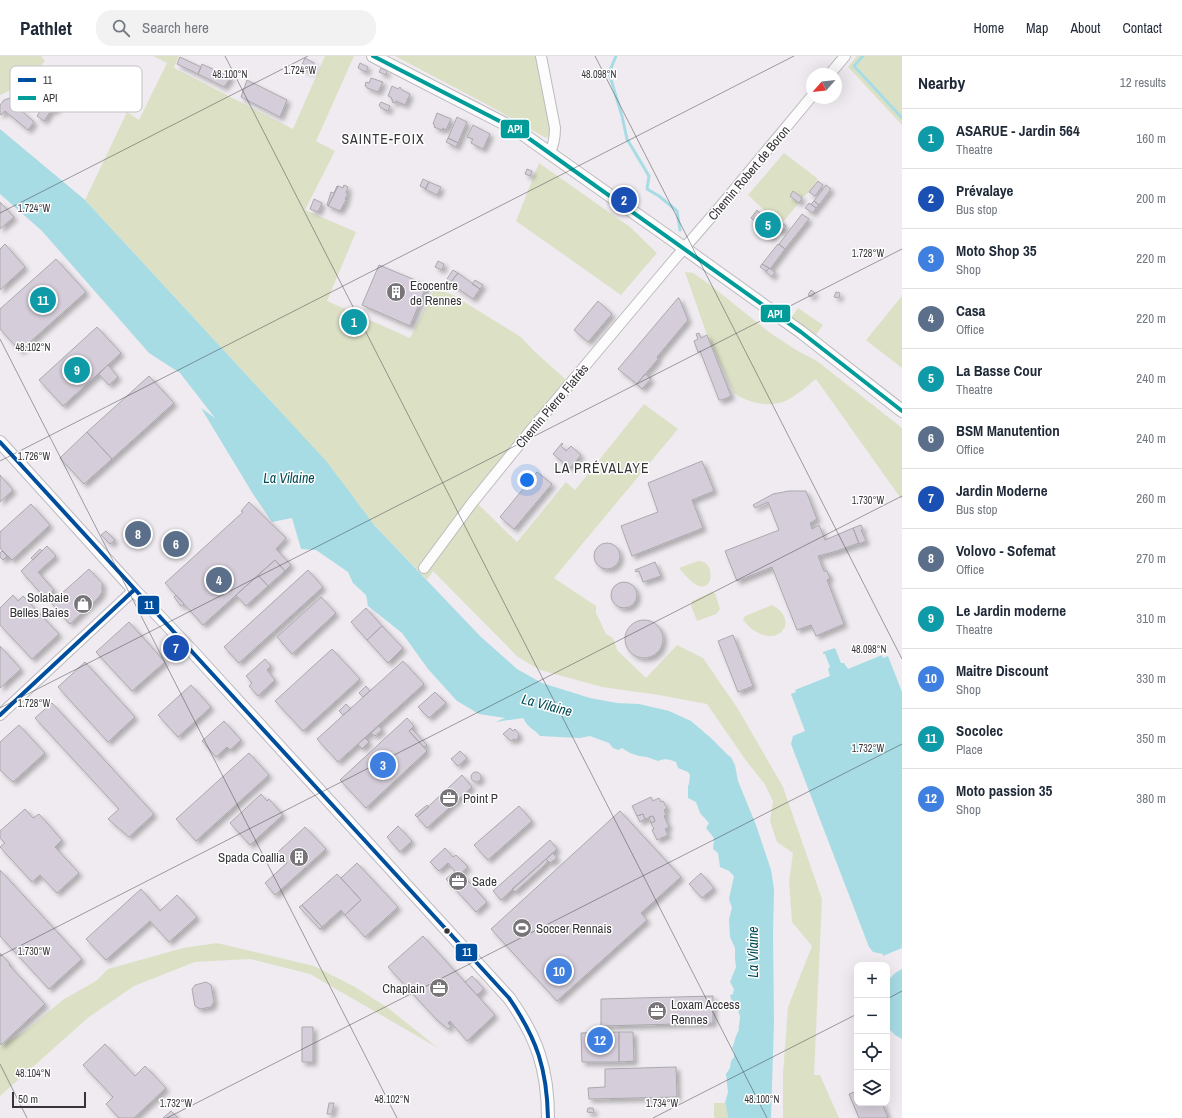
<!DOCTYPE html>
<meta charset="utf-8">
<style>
body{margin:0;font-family:"Archivo Narrow",sans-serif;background:#f2f2f3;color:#1f2937}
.controls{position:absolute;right:12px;bottom:12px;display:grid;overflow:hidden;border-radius:8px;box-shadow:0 4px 16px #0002}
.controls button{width:36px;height:36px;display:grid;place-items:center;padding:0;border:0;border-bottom:1px solid #e0e1e3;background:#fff;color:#1f2937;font:20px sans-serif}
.compass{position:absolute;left:806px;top:12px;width:36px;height:36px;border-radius:50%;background:#fff;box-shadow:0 4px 16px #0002;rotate:243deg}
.scale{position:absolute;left:12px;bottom:10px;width:74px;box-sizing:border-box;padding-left:4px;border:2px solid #383539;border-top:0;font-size:11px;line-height:14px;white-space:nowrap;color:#383539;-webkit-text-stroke:3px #fff;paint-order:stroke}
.you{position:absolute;left:527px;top:424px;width:14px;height:14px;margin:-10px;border:3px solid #fff;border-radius:50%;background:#1a73e8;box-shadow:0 0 0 6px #1a73e833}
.badge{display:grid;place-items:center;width:26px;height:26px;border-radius:50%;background:#db2777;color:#fff;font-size:13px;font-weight:700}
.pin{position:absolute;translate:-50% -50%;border:2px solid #fff;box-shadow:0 1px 4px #0006}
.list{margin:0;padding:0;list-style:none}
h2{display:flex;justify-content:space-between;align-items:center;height:52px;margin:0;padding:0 16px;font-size:17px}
h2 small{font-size:13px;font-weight:400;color:#747a83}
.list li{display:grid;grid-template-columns:26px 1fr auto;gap:12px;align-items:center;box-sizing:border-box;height:60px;padding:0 16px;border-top:1px solid #e0e1e3}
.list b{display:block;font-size:15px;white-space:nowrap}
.list p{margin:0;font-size:13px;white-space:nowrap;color:#747a83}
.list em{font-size:13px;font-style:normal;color:#747a83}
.icon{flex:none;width:22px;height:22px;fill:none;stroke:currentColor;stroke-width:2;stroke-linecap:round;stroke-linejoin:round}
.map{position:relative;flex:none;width:902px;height:1062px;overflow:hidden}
header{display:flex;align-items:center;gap:24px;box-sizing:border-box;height:56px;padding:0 20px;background:#fff;border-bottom:1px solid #e0e1e3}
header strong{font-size:19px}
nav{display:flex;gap:22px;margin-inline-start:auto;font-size:14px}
.search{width:280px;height:36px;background:#f2f2f3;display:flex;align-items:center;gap:10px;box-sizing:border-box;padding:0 14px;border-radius:16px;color:#747a83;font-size:15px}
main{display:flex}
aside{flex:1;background:#fff}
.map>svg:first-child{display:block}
.green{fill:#dce1c6}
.water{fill:#a7dce5}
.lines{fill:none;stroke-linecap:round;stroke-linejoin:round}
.stream{stroke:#a7dce5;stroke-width:3}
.building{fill:#d5ceda;stroke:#aba9ad;filter:url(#shadow)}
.minor-casing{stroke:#bdbabe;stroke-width:12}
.tertiary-casing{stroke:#bdbabe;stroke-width:14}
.minor{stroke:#fdfcfd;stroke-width:10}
.tertiary{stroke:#fdfcfd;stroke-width:12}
.bus-1-casing{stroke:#fff;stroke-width:7}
.bus-2-casing{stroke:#fff;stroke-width:7}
.bus-1{stroke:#004f9e;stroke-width:4}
.bus-2{stroke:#009c99;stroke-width:4}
.ticks{fill:none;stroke:#383539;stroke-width:1;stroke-opacity:0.45}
.bus-dot{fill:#383539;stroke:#fff;stroke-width:1.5}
.labels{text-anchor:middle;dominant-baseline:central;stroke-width:3;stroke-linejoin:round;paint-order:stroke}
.street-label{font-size:13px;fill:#383539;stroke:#fff}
.poi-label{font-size:13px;fill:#383539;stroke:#fff;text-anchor:start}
.neighbourhood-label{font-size:14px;letter-spacing:1px;fill:#383539;stroke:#fff}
.water-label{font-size:14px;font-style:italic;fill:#004b53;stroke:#fff}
.key{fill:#fff;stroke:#c3c2c4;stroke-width:1}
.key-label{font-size:11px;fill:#383539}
.ticks-label{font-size:10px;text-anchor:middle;fill:#383539;stroke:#fff;stroke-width:3;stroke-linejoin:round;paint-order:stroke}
.line-badge{stroke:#fff;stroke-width:1.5}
.badge-label{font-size:11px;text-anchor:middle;font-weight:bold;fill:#fff}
</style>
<header>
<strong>Pathlet</strong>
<div class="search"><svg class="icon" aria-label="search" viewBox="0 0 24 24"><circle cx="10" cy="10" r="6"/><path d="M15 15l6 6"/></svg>Search here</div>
<nav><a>Home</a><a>Map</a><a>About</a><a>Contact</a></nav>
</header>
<main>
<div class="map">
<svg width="902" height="1062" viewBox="0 0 902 1062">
<defs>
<filter id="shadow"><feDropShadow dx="3.5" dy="3.5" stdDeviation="2" flood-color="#0004"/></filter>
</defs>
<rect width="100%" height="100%" fill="#efebf0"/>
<path class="green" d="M0 0H41L45 5 28 26 0 39Z
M153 0H179L174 11 176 13 293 73 325 0H354L316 85 335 95 305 154 356 176 327 245 410 282 435 232 453 239 521 281 533 294 575 332 477 447 517 486 566 426 575 434 644 348 678 373 554 522 596 550V557L606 578 613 582 617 594 646 622 677 589 703 602 738 653 783 731 822 843 814 1019H820L839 1062H783V1018L788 951 812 890 792 866 789 825 793 797 777 786 770 765 773 745 764 727 747 706 707 648 659 639 602 631 540 614 518 601 433 515 427 524 375 470 278 353 85 144 127 56 139 64 167 7Z
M395 0H537L551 78 546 82 486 48Z
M857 0H902V69L848 11Z
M784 97 818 123 809 136 802 142 793 135 790 140 799 147 782 167 765 155 748 139Z
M539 107 630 171 657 197 621 239 516 165Z
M685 216 693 217 709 228 769 276 796 294 817 305 902 372V444L816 323C808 329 800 337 791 342 775 353 749 348 734 337L707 279Z
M902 240V312L866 284Z
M798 252 823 269 815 280 791 262Z
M698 505C709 505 712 514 710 525 701 540 686 520 679 512Z
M712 536 715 537 720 553 716 558 697 565 691 550 692 545Z
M772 549C781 554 787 560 785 571 783 574 781 577 778 578 767 585 748 573 743 563L745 560Z
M217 887 314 910 355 931 388 952 438 992 310 918 250 903 195 906 134 930 89 961 0 1040V990L25 975 64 943 96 925 108 913 183 892Z
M714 1047H725L726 1049 728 1062H714Z"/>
<path class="water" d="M0 73 85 144 327 406 375 470 481 581 517 613 542 627 590 642 617 647 639 648 669 655 691 665 712 683 729 700 731 701 735 709 738 725 756 769 771 814 774 833 773 879 774 965 771 1062H728L726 1049 725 1047 728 1036 726 1018 730 1012 731 1005 734 1001V996L732 992C735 986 735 980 739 974 738 970 740 966 740 961 739 952 731 947 730 939L733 938 734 933 730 926 736 911 735 903V892L730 881 729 863 732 852 729 843 734 820 729 815 720 811 718 797 713 793 714 782 706 772 709 767 700 757 696 746 688 742V730L689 728 690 719 688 716 678 712 676 706C669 703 665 702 658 705L647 701 639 700 630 697 622 692 618 694 613 692 609 687 590 680 580 682 540 680C533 672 528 672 523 662L495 666 505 662 479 658 457 645 428 613 402 577 368 550 366 539 353 527 348 516 316 494 301 493 292 462 272 466 253 438 201 352 215 362 180 317 149 297 42 175 0 138Z
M835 592 841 607H844L848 613 882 599 883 602 888 600 902 636V892L883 900V898L873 896 869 891 791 688 793 680 805 675 791 638 796 636 795 634 830 620 828 613 830 611 825 598H823V596Z
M902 913V983L895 979 887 971V926L895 917Z"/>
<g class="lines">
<path class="stream" d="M616 0 609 17 622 60 627 83 649 120 647 133 659 140 677 155 680 174
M863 0 854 10 902 62"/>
</g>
<path class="building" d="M180 1 201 11 198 18 177 8Z
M305 2 314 7 310 16 301 11Z
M360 7 368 11 366 16 358 12Z
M202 8 225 19H230V23L224 31 198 18Z
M381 12 387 15 386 19 379 16Z
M371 22 383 26 378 36 367 32V31L365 30 366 26 369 27Z
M247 24 287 44 280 61 241 41Z
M392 30 398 33 400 31 402 34 410 38 405 49 396 45 395 47 392 46 393 44 391 43 392 42 388 40Z
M37 33 60 45 55 55 52 53 44 65 37 60 47 44 34 38Z
M10 42 11 45 12 43H15L16 45 13 47 34 66 28 74 5 55 1 59 0 58V49L4 44Z
M381 46 390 50 388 55 381 52 379 49Z
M437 57 451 63 446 74 443 72 442 74 434 71 435 69 433 68Z
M457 61 467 66 458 87 448 82Z
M473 69 490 78 483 93 471 87 473 83 467 81Z
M448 82 458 87 456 91 446 86Z
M527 113 532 115 530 120 525 118Z
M423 123 429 126 426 133 420 130Z
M818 125 823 129 815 140 809 136Z
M429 126 441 131 437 139 425 133Z
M344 129 348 131 346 137H348L345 143 346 144 340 155 328 150 338 130 343 132Z
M826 129 831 133 819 149 814 145Z
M337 130H338L328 150 327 149 331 136 334 137Z
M793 135 802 142 799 147 790 140Z
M314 143 322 147 318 156 310 153Z
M814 145 819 149 816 152 811 148Z
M0 146 14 161 0 173Z
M809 147 816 152 813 157 805 152Z
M757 154 762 159 765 155 782 167 771 182 754 170 757 166 751 162Z
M802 158 809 163 785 193 779 188Z
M782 167 786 170 781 176 777 173Z
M5 188 25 211 0 234V193Z
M778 188 785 193 770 213 762 208Z
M56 203 86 236 20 295 0 273V253Z
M438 205 444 208 442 214 435 211Z
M762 208 769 212 766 215 760 211Z
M379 209 427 229 410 270 362 249Z
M769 212 775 216 772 221 766 216Z
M453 214 458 217 450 227 447 223Z
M458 217 480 233 473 243 450 227Z
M475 224 483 229 480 233 472 228Z
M811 234 815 237 811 241 808 239Z
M836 236 840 237 839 242 834 241Z
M678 242H679L688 264 657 301 658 303 637 328 618 313Z
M598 245 612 258 588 286 574 274Z
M97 271 121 297 63 350 39 324Z
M699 277 701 282 707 279 731 340 722 344H719L700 295 698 296 694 285 698 283 696 278Z
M108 309 118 321 109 329 99 318Z
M645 318 651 323 642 333 637 328Z
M149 320 174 347 112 403 87 376Z
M87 376 112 403 84 428 60 402Z
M562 387 563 388 561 390 566 395 571 390 581 399 570 412 553 398Z
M702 405 714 435 692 444 703 472 632 500 621 470 658 456 648 427Z
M537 416 552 428 514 473 500 461Z
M0 419 13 434 0 446Z
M789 435H806L817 463 810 467 812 473 819 469 825 484 853 472 859 487 837 495 818 500 824 515H827L830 522 827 524 844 568 816 580 811 569 797 574 772 511 737 525 725 495 779 474 768 446 755 452 753 449 773 438Z
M249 446 286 482 276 493 291 509 285 515 275 504 203 569 165 527 243 456 241 455Z
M31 448 50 469 12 504 0 492V476Z
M861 469 863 473 861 474 866 485 859 488 853 472Z
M106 475 115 484 110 488 101 479Z
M594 500a13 13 0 1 1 26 0a13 13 0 1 1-26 0Z
M47 490 56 500 38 516 54 534 45 542 21 515Z
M40 493 42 495 33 504 31 502Z
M2 495 7 500 3 504 0 501V497Z
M275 504 285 515 268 530 258 519Z
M655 506 661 520 643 526 639 515 636 516 635 514Z
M89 513 103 528 102 529V536L99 541 70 568 51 547Z
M308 514 323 531 239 607 224 591Z
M258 519 268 530 246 550 236 539Z
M611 539a13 13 0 1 1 26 0a13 13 0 1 1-26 0Z
M13 539 18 545 23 540 59 578 32 603 0 569V552Z
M176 539 184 548 181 550 174 541Z
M321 541 336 557 292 598 277 581Z
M366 552 382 570 367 584 351 566Z
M625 583a19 19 0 1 1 38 0a19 19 0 1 1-38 0Z
M129 566 165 606 132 635 96 596Z
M382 570 403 592 388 607 367 584Z
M733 579 753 630 738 636 718 585Z
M0 590 21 613 0 632Z
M332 593 360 623 303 675 275 645Z
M265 603 271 610 267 614 275 624 258 640 249 630 252 627 246 620Z
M403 605 424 628 338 706 317 683Z
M85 606 135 661 108 686 58 631Z
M191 629 211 651 178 681 158 659Z
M366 630 370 635 363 641 359 637Z
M435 636 446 647 429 662 418 651Z
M52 647 154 758 129 781 108 763 119 753 35 662Z
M346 648 351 653 343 659 339 655Z
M407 662 414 670 409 675 427 695 366 752 340 724Z
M224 665 241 684 230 694 227 691 216 701 202 685Z
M19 669 45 697 13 726 0 714V686Z
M379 670 382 674 375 680 371 677Z
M510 672 513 675 515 673 519 678 518 680 519 681 515 684 514 683 511 685 503 678Z
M412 673 427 689 424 691 409 675Z
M365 682 369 686 362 693 358 688Z
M460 695 467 702 458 710 451 703Z
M249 697 269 719 196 785 176 763Z
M471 721a5 5 0 1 1 10 0a5 5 0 1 1-10 0Z
M462 719 472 731 427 772 417 761Z
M261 738 267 745 269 743 283 759 250 789 230 767Z
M651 741 653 745 659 742 661 746 663 745 667 752 664 754 666 759 664 760 669 771 665 773 668 779 657 784 652 774 654 773 651 767 655 765 653 760 645 763 643 758 637 760 632 750Z
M427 749 429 751 417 761 415 759Z
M519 750 532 765 488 804 474 789Z
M25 753 33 762 39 758 62 784 55 791 79 817 57 837 40 819 32 826 0 791 5 787 0 782V775Z
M620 755 681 821 641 857 647 864 557 945 491 873Z
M643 758 645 763 640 766 637 760Z
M653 760 655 765 651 767 649 761Z
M398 770 412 785 400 796 387 781Z
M305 771 326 793 275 839 265 827 287 807 278 796Z
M550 784 557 793 501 844 493 835Z
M445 792 453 801 456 799 468 811 461 817 487 846 476 856 446 823 455 815 448 807 439 815 430 806Z
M553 797 557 802 550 807 546 803Z
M546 803 548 805 544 810 515 836 512 833Z
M357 807 398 851 365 881 345 859 361 844 341 822Z
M0 814 82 903 49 933 0 880Z
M701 817 714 832 702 842 689 828Z
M337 818 361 844 345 859 341 854 322 871 302 849Z
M141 833 160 855 177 839 197 861 169 886 150 865 106 904 86 883Z
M302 849 322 871 320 873 299 851Z
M423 880 495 959 467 985 450 965 448 967 451 971 448 973 437 964 388 911Z
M0 897 10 908 9 909 45 948 1 989 0 987Z
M472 920 484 933 477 939 465 926Z
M206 926 211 929 214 946 211 951 200 953 195 950 192 933 195 929Z
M713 940V967L601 970V943Z
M302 971H313V1006H302Z
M619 976H633L634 1005 619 1006Z
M619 976V1006H582L581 977Z
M105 988 135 1020 145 1010 166 1032 134 1062H119L106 1048 113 1041 83 1009Z
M676 1011 677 1041 589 1043 588 1032 605 1031V1013Z
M857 1035V1047H882L888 1062H859L849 1038Z
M329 1047H334L332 1058H327Z
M588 1052H593L594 1057 587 1056Z
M171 1055 178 1062H163Z"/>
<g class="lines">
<defs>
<path id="minor" d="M541 0 555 72C555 82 554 89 549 98
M830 18 845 0
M424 512 472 447 531 374 673 205 719 152 812 40
M0 659 134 534"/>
<path id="tertiary" d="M373 0 517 74 670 182 801 276 902 355
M0 386 134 534 191 594 509 942C537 981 548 1013 548 1062"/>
</defs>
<use href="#minor" class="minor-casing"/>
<use href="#tertiary" class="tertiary-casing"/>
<use href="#minor" class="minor"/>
<use href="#tertiary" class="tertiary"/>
<defs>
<path id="bus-1" d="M0 386C169 572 339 757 509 942 537 983 547 1013 548 1062
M0 659 134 534"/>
<path id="bus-2" d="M373 0 517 74 801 276 902 355"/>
</defs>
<use href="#bus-1" class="bus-1-casing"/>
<use href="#bus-2" class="bus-2-casing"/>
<use href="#bus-1" class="bus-1"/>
<use href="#bus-2" class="bus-2"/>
</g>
<path class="ticks" d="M225 0 767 1062M595 0 902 603M0 157 308 0M0 283 397 1062M0 405 794 0M0 652 902 193M0 900 902 440M887 943 902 935M0 1008 27 1062M167 1062 902 688M653 1062 857 958"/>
<defs>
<symbol id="building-disc" viewBox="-11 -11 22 22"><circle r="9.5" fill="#787579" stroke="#fff"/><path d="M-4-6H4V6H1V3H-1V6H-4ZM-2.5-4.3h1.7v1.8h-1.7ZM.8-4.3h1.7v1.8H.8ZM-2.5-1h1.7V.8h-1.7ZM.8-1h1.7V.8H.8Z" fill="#fff"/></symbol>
<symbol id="shop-disc" viewBox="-11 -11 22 22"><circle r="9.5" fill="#787579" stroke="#fff"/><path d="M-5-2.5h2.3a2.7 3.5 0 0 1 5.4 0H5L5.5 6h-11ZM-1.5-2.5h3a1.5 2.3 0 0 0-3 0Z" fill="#fff"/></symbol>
<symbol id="office-disc" viewBox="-11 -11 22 22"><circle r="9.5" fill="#787579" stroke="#fff"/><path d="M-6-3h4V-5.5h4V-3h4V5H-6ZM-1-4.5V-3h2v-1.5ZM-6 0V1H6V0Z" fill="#fff"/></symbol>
<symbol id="stadium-disc" viewBox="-11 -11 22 22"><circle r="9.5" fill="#787579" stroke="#fff"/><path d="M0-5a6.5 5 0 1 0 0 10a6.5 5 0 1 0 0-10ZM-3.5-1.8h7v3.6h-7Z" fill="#fff"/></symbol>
</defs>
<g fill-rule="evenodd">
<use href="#building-disc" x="385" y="225" width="22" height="22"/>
<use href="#shop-disc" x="72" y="537" width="22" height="22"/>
<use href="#office-disc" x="438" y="731" width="22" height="22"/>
<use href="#building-disc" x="288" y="790" width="22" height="22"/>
<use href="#office-disc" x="447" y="814" width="22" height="22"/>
<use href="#stadium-disc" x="511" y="861" width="22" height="22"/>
<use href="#office-disc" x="428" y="921" width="22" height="22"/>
<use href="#office-disc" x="646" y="944" width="22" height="22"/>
</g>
<circle class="bus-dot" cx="447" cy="875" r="3.5"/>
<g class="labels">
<g class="street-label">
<text transform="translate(749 117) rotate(-50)">Chemin Robert de Boron</text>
<text transform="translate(552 350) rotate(-50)">Chemin Pierre Flatrès</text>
</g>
<g class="poi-label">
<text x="410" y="229">Ecocentre<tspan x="410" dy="15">de Rennes</tspan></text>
<text x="69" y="541" text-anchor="end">Solabaie<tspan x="69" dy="15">Belles Baies</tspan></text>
<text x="463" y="742">Point P</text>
<text x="285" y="801" text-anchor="end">Spada Coallia</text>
<text x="472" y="825">Sade</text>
<text x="536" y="872">Soccer Rennais</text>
<text x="425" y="932" text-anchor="end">Chaplain</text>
<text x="671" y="948">Loxam Access<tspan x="671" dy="15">Rennes</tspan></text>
</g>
<g class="neighbourhood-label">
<text x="383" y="83">SAINTE-FOIX</text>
<text x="602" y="412">LA PRÉVALAYE</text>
</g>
<g class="water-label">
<text x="289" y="422">La Vilaine</text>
<text transform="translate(547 649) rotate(15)">La Vilaine</text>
<text transform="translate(753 896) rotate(-90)">La Vilaine</text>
</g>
</g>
<rect x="10" y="10" width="132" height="46" rx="6" class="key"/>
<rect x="18" y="22" width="18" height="4" fill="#004f9e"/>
<rect x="18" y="40" width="18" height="4" fill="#009c99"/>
<g class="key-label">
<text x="43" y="28">11</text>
<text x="43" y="46">API</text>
</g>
<g class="ticks-label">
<text x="300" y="18">1.724°W</text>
<text x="230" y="22">48.100°N</text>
<text x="599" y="22">48.098°N</text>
<text x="34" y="156">1.724°W</text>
<text x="868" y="201">1.728°W</text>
<text x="33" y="295">48.102°N</text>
<text x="34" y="404">1.726°W</text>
<text x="868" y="448">1.730°W</text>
<text x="869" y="597">48.098°N</text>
<text x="34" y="651">1.728°W</text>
<text x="868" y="696">1.732°W</text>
<text x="34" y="899">1.730°W</text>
<text x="33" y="1021">48.104°N</text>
<text x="392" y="1047">48.102°N</text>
<text x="762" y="1047">48.100°N</text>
<text x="176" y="1051">1.732°W</text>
<text x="662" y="1051">1.734°W</text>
</g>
<g class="line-badge">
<rect x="500" y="63" width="30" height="20" rx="4" fill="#009c99"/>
<rect x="760" y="248" width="31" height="19" rx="4" fill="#009c99"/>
<rect x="137" y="539" width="23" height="20" rx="4" fill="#004f9e"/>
<rect x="455" y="887" width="23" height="19" rx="4" fill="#004f9e"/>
</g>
<g class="badge-label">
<text x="515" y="77">API</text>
<text x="775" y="262">API</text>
<text x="149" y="553">11</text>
<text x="467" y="900">11</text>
</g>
</svg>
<div class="controls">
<button>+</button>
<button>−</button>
<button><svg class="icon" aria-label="locate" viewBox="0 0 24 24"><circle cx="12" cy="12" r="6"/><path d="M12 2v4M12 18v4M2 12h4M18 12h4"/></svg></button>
<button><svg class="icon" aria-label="layers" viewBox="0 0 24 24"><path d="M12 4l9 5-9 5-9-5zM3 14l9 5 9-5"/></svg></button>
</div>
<svg class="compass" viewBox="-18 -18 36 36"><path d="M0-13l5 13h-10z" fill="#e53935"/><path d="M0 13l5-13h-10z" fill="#747a83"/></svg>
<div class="scale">50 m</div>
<div class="you"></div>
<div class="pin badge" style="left:354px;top:266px;background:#0f9aa8">1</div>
<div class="pin badge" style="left:624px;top:144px;background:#1a4fb4">2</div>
<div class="pin badge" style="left:383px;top:709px;background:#3f7fe0">3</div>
<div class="pin badge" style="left:219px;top:524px;background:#5c6f8a">4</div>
<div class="pin badge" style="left:768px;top:169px;background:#0f9aa8">5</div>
<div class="pin badge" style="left:176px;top:488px;background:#5c6f8a">6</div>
<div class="pin badge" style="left:176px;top:592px;background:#1a4fb4">7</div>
<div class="pin badge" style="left:138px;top:478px;background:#5c6f8a">8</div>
<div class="pin badge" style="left:77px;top:314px;background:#0f9aa8">9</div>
<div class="pin badge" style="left:559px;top:915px;background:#3f7fe0">10</div>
<div class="pin badge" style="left:43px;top:244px;background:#0f9aa8">11</div>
<div class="pin badge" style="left:600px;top:984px;background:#3f7fe0">12</div>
</div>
<aside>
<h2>Nearby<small>12 results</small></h2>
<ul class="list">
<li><span class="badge" style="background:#0f9aa8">1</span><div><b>ASARUE - Jardin 564</b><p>Theatre</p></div><em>160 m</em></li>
<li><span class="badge" style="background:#1a4fb4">2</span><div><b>Prévalaye</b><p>Bus stop</p></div><em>200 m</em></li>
<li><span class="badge" style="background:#3f7fe0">3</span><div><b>Moto Shop 35</b><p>Shop</p></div><em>220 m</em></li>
<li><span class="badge" style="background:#5c6f8a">4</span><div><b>Casa</b><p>Office</p></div><em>220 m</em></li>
<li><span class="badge" style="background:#0f9aa8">5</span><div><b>La Basse Cour</b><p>Theatre</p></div><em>240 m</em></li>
<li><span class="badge" style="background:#5c6f8a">6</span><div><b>BSM Manutention</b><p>Office</p></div><em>240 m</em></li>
<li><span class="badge" style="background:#1a4fb4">7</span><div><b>Jardin Moderne</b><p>Bus stop</p></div><em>260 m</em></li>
<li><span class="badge" style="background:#5c6f8a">8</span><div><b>Volovo - Sofemat</b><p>Office</p></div><em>270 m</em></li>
<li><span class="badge" style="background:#0f9aa8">9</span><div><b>Le Jardin moderne</b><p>Theatre</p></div><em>310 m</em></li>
<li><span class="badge" style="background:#3f7fe0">10</span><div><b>Maitre Discount</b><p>Shop</p></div><em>330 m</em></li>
<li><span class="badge" style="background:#0f9aa8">11</span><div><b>Socolec</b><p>Place</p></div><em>350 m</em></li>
<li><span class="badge" style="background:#3f7fe0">12</span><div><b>Moto passion 35</b><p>Shop</p></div><em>380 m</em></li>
</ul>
</aside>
</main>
